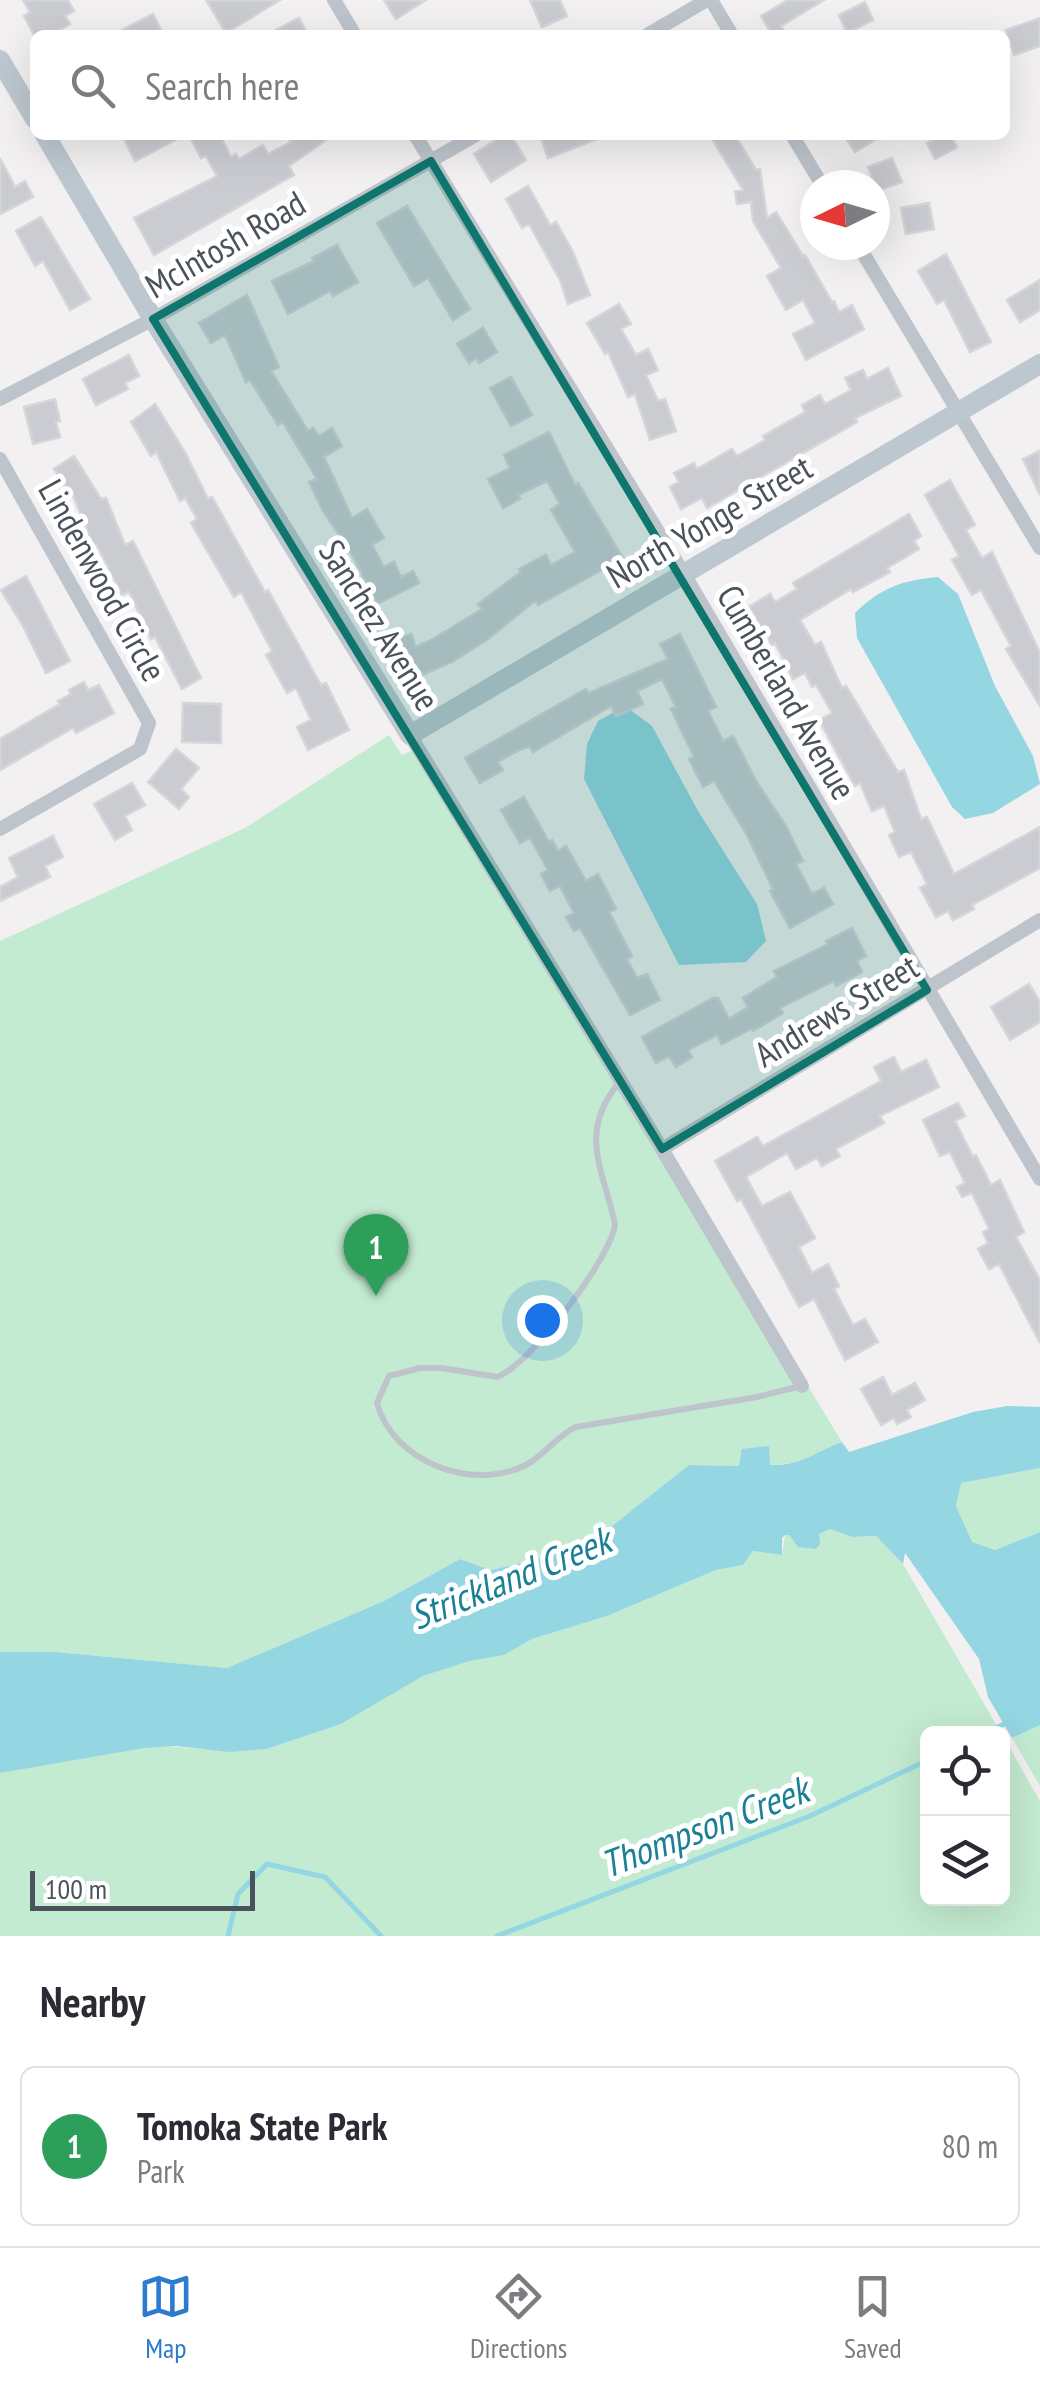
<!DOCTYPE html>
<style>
body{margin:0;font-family:"PT Sans Narrow",sans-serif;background:#f7f7f7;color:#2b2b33}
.controls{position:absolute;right:30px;bottom:30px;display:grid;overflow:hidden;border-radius:15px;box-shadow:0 10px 40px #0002}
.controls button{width:90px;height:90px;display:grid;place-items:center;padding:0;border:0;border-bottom:2px solid #e1e1e2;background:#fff;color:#2b2b33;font:50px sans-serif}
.compass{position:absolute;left:800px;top:170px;width:90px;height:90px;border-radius:50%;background:#fff;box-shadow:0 10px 40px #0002;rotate:265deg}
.scale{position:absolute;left:30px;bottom:25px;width:225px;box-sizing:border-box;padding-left:10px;border:5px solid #4a535b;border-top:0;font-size:28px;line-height:35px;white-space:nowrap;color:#4a535b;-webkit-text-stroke:8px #fff;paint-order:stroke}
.you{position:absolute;left:542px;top:1320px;width:35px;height:35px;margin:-25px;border:8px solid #fff;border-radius:50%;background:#1a73e8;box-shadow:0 0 0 15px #1a73e833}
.badge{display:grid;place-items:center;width:65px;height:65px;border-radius:50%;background:#2d7acf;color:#fff;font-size:32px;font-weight:700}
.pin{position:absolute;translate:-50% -82px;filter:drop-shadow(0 2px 5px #0008)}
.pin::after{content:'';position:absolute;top:52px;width:35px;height:30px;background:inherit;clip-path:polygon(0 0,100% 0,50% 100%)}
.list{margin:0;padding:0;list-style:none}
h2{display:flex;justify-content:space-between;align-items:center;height:130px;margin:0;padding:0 40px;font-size:42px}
h2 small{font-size:32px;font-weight:400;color:#7c7c81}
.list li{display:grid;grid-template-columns:65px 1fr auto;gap:30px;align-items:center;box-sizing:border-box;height:160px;margin:0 20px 20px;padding:0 20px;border:2px solid #e1e1e2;border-radius:15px}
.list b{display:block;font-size:38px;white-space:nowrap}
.list p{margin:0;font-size:32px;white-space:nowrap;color:#7c7c81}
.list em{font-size:32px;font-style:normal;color:#7c7c81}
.icon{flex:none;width:55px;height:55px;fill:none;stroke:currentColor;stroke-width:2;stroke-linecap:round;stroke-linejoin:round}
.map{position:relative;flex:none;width:1040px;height:1936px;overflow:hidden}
.search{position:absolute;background:#fff;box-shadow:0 10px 40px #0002;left:30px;right:30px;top:30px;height:110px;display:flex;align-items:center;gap:25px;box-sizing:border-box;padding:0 35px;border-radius:15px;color:#7c7c81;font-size:38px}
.sheet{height:310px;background:#fff}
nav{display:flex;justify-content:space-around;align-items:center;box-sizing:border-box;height:140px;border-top:2px solid #e1e1e2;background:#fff;font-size:28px;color:#7c7c81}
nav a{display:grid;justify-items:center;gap:5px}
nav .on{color:#2d7acf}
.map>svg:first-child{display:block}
.green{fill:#c3ebd1}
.water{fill:#95d6e3}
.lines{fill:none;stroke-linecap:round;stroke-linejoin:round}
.stream{stroke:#95d6e3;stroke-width:5}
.building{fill:#cbccd2;stroke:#d4d6da;stroke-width:2.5}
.lane{stroke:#bdc4cb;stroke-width:6}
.street{stroke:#bdc4cb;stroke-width:14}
.secondary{stroke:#bdc7cf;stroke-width:20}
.marked{fill:#0f766e;fill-opacity:0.2;stroke:#0f766e;stroke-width:8;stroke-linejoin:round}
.labels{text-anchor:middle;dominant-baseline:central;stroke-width:10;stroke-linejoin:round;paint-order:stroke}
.street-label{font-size:35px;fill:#4a535b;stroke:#fff}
.water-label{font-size:38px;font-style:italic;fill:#1b8095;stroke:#fff}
</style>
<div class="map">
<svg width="1040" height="1936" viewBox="0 0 1040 1936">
<rect width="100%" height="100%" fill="#f2f0f0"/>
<path class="green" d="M389 735 402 755 418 748 842 1442C812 1453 804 1465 770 1465L768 1446 740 1466 689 1465 603 1533 545 1557 491 1570 460 1559 384 1601 227 1668 56 1652H0V941L245 828Z
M1040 1468V1532L995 1550 972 1543 956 1506 960 1483Z
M830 1529 852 1537 876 1536 903 1564 1001 1733 928 1734V1898H1002L1003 1736 1040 1801V1936H0V1773C64 1761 134 1740 199 1749L341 1724 423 1676 470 1661 504 1655 532 1639 607 1616 716 1570 743 1565 753 1551 782 1555 785 1535H789L793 1541Z
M1040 1725V1786L1012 1738Z"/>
<path class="water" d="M938 577 958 594 995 686 1033 756 1040 784 993 813 965 819 952 807 857 638 855 613C880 588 903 580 938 577Z
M625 706 652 726 698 811 757 904 766 941 746 962 679 965 584 779 587 744 598 721Z
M1007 1406 1040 1407V1468L961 1483 956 1506 972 1542 995 1550 1040 1532V1725L1012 1738 988 1697 979 1659 905 1553 903 1564 876 1536 852 1537 830 1529 819 1534 820 1544 816 1549 798 1547 789 1535H785L782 1538V1555L753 1551 743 1565 716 1570 607 1616 532 1639 504 1655 470 1661 423 1676 341 1724 266 1749 229 1752 177 1746 144 1748 0 1773V1652H56L227 1668 384 1601 460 1559 491 1570 545 1557 603 1533 689 1465 739 1466 742 1449 769 1446 770 1465C802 1466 814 1452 842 1442L849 1452 973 1412Z"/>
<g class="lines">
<path class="stream" d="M984 1734 1006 1723
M228 1936 238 1894 267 1864 325 1877 381 1936
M497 1936 810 1816 928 1760"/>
</g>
<path class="building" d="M23 0H68L74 11 65 16 70 24 51 35H34L24 16 30 12Z
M206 0H280L226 33Z
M384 0H426L396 19Z
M530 0H560L567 16 542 27Z
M788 0H824L781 26 786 35H772L761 16Z
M865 2 873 20 847 33 839 15Z
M153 14 161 30 152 35H112Z
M299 18 308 35H266Z
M1040 18V46L1014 55 1006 30Z
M122 135H185L135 161Z
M189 135H220L231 157 236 154 239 159 263 145 268 154 291 142 286 135H333L289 166 294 175 154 255 134 218 217 176 206 156 201 158Z
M503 135H511L526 160 491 182 474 154Z
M540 135H605V136L548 158Z
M710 135H735L756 170 760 169 767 218 776 212 803 256 805 255 832 302 834 301 839 312 852 305 864 329 806 360 793 334 815 323 803 300 786 310 767 276 781 268 753 221 751 202 737 204 735 191 743 190Z
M844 135H883L855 152Z
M943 135H950L957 147 935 159 927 143Z
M0 158 15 187 25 181 33 197 0 214Z
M892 158 902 182 877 191 868 167Z
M528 186 550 225 556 222 573 252 590 295 568 304 560 280 529 224 522 228 506 199Z
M929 203 934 229 906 234 901 208Z
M407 206 470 309 453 320 428 278 414 286 377 223Z
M41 217 90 299 70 310 43 261 35 266 16 231Z
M337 245 358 282 333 296 330 291 288 314 272 281 314 261 312 258Z
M946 254 991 342 970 352 944 300 937 304 918 271Z
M1040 280V310L1020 322 1007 300Z
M247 295 279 367 271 371 308 431 313 428 319 436 332 428 342 446 324 457 352 518 367 509 384 538 372 545 384 567 394 562 401 577 413 571 419 583 377 604 353 556 323 511 309 482 317 479 283 422 278 425 250 380 246 382 225 335 211 343 199 323Z
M619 304 631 324 621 329 636 355 648 349 658 370 646 375 658 401 665 399 676 431 650 440 635 394 628 397 608 352 605 354 587 323Z
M483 328 497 352 479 363 476 358 469 363 457 344Z
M129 355 139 376 125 383 128 389 96 405 83 379Z
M888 368 901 396 855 418 857 422 707 508 702 498 681 509 670 487 679 482 674 473 694 463 697 469 732 449 737 456 765 440 763 436 805 412 802 405 820 395 825 404 851 390 845 378 863 370 867 379Z
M511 377 532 415 511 426 490 388Z
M55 399 60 421 56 422 60 437 33 444 24 407Z
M155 404 185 452 208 499 212 497 265 592 268 590 321 685 326 683 349 730 308 750 297 727 311 720 296 688 287 693 266 655 272 651 241 592 234 597 191 523 197 519 185 498 180 501 156 452 151 456 131 422Z
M549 432 575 485 578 483 623 558 538 605 536 600 488 639 452 662 407 681 391 642 411 634 416 647 433 639 482 609 478 604 521 572 519 569 546 555 551 565 575 552 551 510 560 504 547 481 518 495 520 499 503 508 488 479 510 468 504 455Z
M1040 451V495L1023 459Z
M74 456 101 499 106 498 125 545 133 541 201 678 182 689 155 637 151 639 129 592 122 595 96 544 93 545 73 495 71 496 54 469Z
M950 480 975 525 966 530 982 558 992 552 1040 653V706L1006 649 1011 646 981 590 972 595 952 560 959 556 925 495Z
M909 514 921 536 914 541 919 549 887 568 890 572 853 592 851 589 800 620 815 645 821 642 842 688 846 686 898 772 904 770 921 819 927 817 954 874 1040 827V868L972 905 974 909 953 920 948 911 936 917 920 888 927 884 911 852 899 857 889 835 895 832 884 806 872 811 860 783 855 786 819 720 832 713 816 685 812 687 805 673 793 679 775 643 772 645 749 607 770 594 775 602 797 589 793 583Z
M26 576 70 661 46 673 23 626 1 590Z
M680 634 716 707 708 711 723 741 733 736 756 781 786 826 803 861 796 864 812 894 824 888 833 904 790 928 770 891 773 889 746 833 714 781 703 787 689 759 694 757 671 709 676 707 662 679 637 691 643 704 616 716 611 706 533 752 530 746 519 750 498 762 503 770 480 783 465 758 586 689 589 693 668 659 660 644Z
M84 682 88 690 99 685 114 713 76 733 73 728 0 770V739L60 704 58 701 71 694 69 690Z
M183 703 221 704V743L182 742Z
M176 749 199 768 181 789 189 797 179 809 148 782Z
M132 783 145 805 125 816 132 830 115 840 94 804Z
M524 797 549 842 552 840 558 851 566 846 586 881 598 874 616 909 609 912 632 956 627 959 637 978 647 974 660 1000 630 1015 580 928 574 931 566 917 574 913 560 886 550 891 541 874 548 870 530 838 520 843 501 810Z
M53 836 63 857 45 866 50 877 0 901V887L18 877 9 858Z
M852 928 866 956 857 961 862 972 836 986 834 981 780 1008 783 1013 753 1031 751 1029 722 1044 717 1035 688 1050 692 1057 676 1067 669 1056 656 1063 642 1037 713 998H718L729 1019 748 1007 743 998 777 977 774 971 828 944 826 941Z
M1029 984 1040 1002V1022L1010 1040 991 1007Z
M894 1057 901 1072 926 1060 939 1087 880 1116 884 1123 836 1149 840 1156 822 1166 817 1158 796 1169 787 1153 746 1177 762 1206 790 1192 815 1238 799 1247 812 1273 828 1264 839 1286 834 1289 853 1325 865 1319 878 1342 845 1360 814 1299 799 1307 741 1199 737 1201 715 1161 757 1137 763 1146 881 1081 874 1067Z
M958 1103 965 1116 955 1121 973 1157 976 1155 991 1185 1000 1180 1024 1232 1016 1237 1040 1280V1343L999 1264 989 1269 978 1249 988 1243 983 1232 989 1229 972 1193 962 1197 957 1187 965 1183 950 1152 940 1156 923 1120Z
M883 1377 892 1395 915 1383 925 1400 907 1410 911 1417 897 1424 894 1418 881 1425 861 1389Z"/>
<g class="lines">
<path class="lane" d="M618 1084C578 1133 603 1169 615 1224 612 1257 529 1366 497 1377L442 1368H420L389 1376 377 1403C393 1462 472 1492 526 1465 545 1455 556 1436 576 1427L757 1397 801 1386"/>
<path class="street" d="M334 0 355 35
M711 0 732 35
M647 35 707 0
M415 135 684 574 1040 1179
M792 135 822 185
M858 245 1040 548
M0 399 153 319 476 135
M0 459 149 723 140 749 0 829
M410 735 662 1149 802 1386
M662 1149 1040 920"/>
<path class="secondary" d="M0 60 35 119
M45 135 153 319 410 735 1040 364"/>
</g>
<path class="marked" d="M431 161 927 990 662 1149 153 319Z"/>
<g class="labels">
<g class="street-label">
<text transform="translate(225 244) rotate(-30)">McIntosh Road</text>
<text transform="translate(709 521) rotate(-30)">North Yonge Street</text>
<text transform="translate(103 580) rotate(61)">Lindenwood Circle</text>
<text transform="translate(380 625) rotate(58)">Sanchez Avenue</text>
<text transform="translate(787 692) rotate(60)">Cumberland Avenue</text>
<text transform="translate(836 1010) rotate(-31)">Andrews Street</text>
</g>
<g class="water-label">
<text transform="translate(510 1577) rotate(-22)">Strickland Creek</text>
<text transform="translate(704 1826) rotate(-21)">Thompson Creek</text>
</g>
</g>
</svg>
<div class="controls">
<button><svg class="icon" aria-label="locate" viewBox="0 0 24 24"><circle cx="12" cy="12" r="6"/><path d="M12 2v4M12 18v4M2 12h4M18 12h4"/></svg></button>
<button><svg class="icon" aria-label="layers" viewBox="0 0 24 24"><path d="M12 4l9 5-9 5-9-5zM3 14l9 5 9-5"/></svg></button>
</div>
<svg class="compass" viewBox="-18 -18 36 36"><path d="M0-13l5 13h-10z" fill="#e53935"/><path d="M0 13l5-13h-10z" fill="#7c7c81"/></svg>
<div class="scale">100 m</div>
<div class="you"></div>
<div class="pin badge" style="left:376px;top:1296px;background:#2e9e5b">1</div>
<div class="search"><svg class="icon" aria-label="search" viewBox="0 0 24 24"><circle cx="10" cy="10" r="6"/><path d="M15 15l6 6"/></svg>Search here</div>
</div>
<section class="sheet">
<h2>Nearby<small></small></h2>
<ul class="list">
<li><span class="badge" style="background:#2e9e5b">1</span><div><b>Tomoka State Park</b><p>Park</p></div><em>80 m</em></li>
</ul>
</section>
<nav>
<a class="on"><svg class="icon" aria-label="map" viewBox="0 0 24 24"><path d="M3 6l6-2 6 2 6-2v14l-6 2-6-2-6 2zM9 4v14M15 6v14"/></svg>Map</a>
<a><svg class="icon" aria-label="directions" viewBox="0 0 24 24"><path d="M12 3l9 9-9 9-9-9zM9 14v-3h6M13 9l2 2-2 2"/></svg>Directions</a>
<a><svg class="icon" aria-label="saved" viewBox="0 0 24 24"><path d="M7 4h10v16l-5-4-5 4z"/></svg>Saved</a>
</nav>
